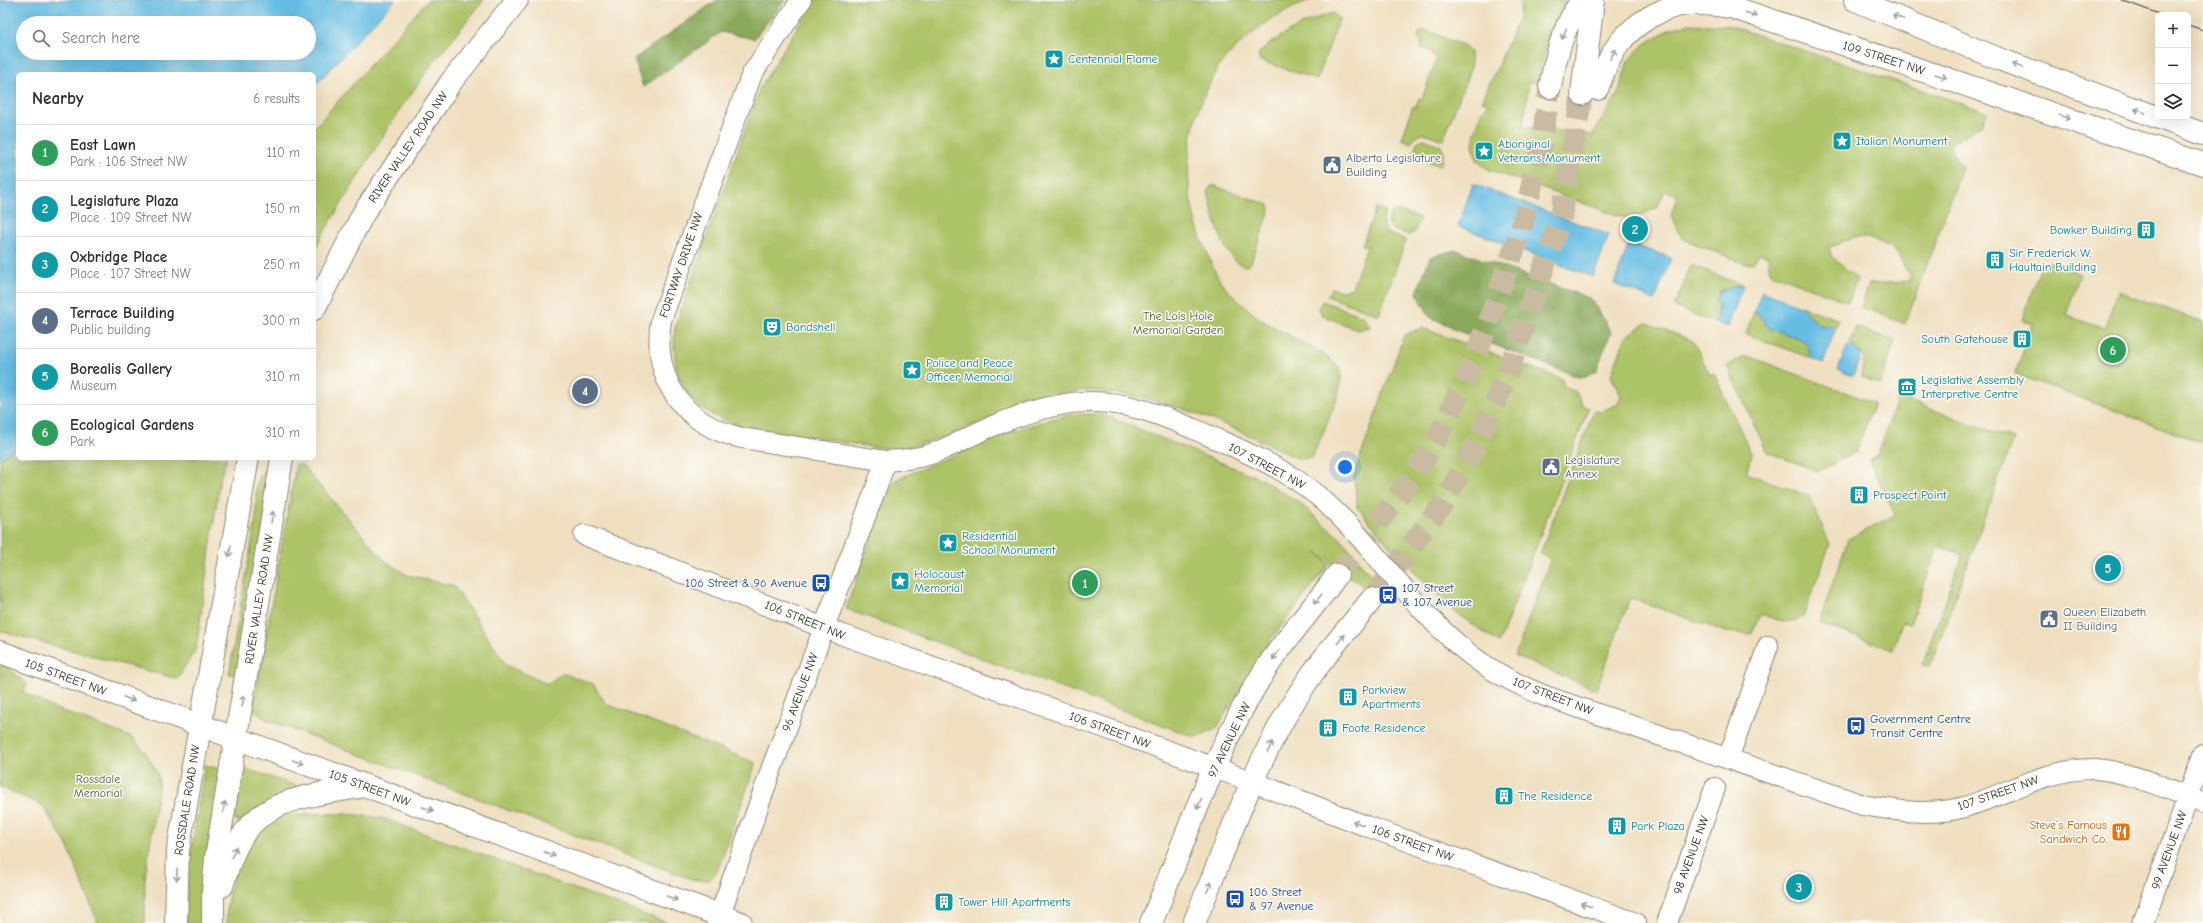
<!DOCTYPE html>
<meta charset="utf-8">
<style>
body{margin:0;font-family:"Comic Neue",sans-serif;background:#f7f7f7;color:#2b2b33}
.controls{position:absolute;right:12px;top:12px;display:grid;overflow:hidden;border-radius:6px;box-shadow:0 4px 16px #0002}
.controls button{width:36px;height:36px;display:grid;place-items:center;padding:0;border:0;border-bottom:1px solid #e1e1e2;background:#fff;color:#2b2b33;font:20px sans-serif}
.you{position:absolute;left:1345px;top:467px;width:14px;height:14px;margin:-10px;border:3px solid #fff;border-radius:50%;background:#1a73e8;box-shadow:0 0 0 6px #1a73e833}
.badge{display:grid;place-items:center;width:26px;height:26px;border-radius:50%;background:#2563eb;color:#fff;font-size:13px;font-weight:700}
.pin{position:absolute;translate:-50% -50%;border:2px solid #fff;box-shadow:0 1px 4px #0006}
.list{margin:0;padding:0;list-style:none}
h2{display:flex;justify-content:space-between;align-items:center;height:52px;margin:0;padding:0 16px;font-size:17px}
h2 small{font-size:13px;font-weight:400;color:#7c7c81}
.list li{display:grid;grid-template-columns:26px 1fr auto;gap:12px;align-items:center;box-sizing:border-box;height:56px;padding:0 16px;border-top:1px solid #e1e1e2}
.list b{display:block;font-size:15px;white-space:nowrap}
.list p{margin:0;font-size:13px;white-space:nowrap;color:#7c7c81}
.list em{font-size:13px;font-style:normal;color:#7c7c81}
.icon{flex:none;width:22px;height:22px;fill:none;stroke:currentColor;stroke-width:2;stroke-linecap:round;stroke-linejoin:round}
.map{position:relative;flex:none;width:2203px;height:923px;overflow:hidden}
.search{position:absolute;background:#fff;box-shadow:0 4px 16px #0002;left:16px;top:16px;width:300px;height:44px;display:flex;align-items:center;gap:10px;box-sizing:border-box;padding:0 14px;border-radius:22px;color:#7c7c81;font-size:15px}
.panel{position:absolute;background:#fff;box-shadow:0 4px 16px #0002;left:16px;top:72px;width:300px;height:388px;border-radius:6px}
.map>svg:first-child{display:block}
.green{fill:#adc368;stroke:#6c774a}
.forest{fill:#8aa95c;stroke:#5a6a44}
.water{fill:#66bde3;stroke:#487487;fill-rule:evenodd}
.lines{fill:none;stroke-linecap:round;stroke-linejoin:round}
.major-tunnel{stroke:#c8bba2;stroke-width:22;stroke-dasharray:22 11;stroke-linecap:butt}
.minor-casing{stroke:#8d8576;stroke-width:22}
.major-casing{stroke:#8d8576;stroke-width:24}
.minor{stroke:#fff;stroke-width:20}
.major{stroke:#fff;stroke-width:22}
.tram{stroke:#2b2b2b;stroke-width:1}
.oneway{stroke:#a0a0a0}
.labels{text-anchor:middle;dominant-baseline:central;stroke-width:3;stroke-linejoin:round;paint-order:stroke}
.street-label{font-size:12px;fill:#2b2b2b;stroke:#fdfcf7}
.culture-label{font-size:12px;fill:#0d838f;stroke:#fdfcf7;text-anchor:start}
.service-label{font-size:12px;fill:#4e5e75;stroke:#fdfcf7;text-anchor:start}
.park-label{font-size:12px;fill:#52593d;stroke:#fdfcf7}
.transit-label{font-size:12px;fill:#164399;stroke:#fdfcf7;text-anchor:start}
.food-label{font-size:12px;fill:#c56008;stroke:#fdfcf7;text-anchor:end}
</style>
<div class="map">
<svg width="2203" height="923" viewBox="0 0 2203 923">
<rect width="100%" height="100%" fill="#fdfcf7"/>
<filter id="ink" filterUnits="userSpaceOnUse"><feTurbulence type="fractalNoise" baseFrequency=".025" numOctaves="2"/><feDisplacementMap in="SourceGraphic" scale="8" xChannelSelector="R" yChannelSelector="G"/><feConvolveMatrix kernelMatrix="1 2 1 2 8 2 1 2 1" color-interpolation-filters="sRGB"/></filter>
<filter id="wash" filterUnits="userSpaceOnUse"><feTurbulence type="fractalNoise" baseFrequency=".012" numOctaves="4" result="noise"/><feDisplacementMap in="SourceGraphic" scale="16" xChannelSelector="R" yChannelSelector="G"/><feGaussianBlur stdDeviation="0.9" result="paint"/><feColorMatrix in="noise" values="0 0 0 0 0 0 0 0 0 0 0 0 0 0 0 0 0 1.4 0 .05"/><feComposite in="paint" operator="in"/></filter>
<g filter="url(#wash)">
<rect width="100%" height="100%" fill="#efdfc0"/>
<path class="green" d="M428 0H484L435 60 396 115 321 237 314 253V128Z
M814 0H1311C1293 5 1276 16 1261 27 1246 38 1231 51 1219 66 1214 72 1212 80 1208 87 1183 138 1182 196 1205 248 1210 260 1216 276 1224 286 1236 299 1250 312 1265 322 1282 333 1334 355 1340 370 1347 387 1319 440 1312 458L1299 459C1240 431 1176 399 1110 393 1102 392 1093 390 1085 390 1023 395 969 435 908 447 882 452 846 442 819 438 745 427 665 428 675 327L760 88Z
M1521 0H1566C1552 27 1544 52 1538 81L1529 83 1523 127 1592 135 1618 94 1628 61 1643 45 1670 29 1689 24 1731 26 1987 112 1982 125 1950 144 1957 161 1963 166 1905 324 1861 307 1869 284 1903 282 1911 279 1895 249 1866 237H1853L1829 248 1832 257 1857 279 1848 302 1771 273 1769 268 1768 256 1760 253 1753 263 1746 264 1683 239 1678 232 1671 215 1677 195 1665 190 1657 208 1636 217H1622L1490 170C1469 160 1471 142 1478 124 1481 116 1482 109 1489 104L1482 101 1519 18Z
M1333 13 1339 18 1338 22 1317 80 1259 60V53C1282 33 1305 21 1333 13Z
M1425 30 1465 46 1470 51 1471 67 1443 140 1424 133 1413 139 1411 143 1402 139 1413 106 1416 107 1419 98 1422 99 1437 58 1432 55 1433 52 1421 48 1422 40 1418 38 1419 33Z
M1424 139 1441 146 1444 153 1440 166 1419 158V156L1413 154 1417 142Z
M1212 185 1269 205 1270 210 1251 262 1248 266C1224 267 1212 210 1208 191Z
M1376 208 1386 211 1382 222 1387 233 1406 240 1379 315 1327 296 1332 288 1342 291 1352 288 1367 247 1362 245Z
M1393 210 1399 213 1400 211 1420 218 1415 232 1408 235 1392 229 1388 222Z
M2050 262 2080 274 2066 315 2105 329 2118 291 2203 322V443L2015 374 2033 324 2022 320 2041 266Z
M1691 265 1743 285 1720 291 1716 323 1674 307Z
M1322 301 1363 316 1370 327 1357 330 1322 315 1319 308Z
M1800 306 1839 320 1836 327 1818 325Z
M1754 312 1760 314 1769 328 1802 340 1807 344 1811 358 1746 334Z
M1647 323 1693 341 1710 375 1714 374 1752 455 1746 473 1809 496 1830 544 1803 617C1789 625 1775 620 1761 614L1751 634 1726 632 1630 598 1596 690 1515 656 1551 558 1540 554 1594 410 1600 412 1618 404 1621 396 1611 376 1626 336Z
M1856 327 1895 341 1880 384 1861 377 1864 356 1850 343Z
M1422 328 1562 379 1564 387 1576 392 1582 405 1589 408 1499 643 1452 610 1392 549 1357 507 1354 475 1404 335Z
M1744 357H1750L1874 403 1856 452 1818 471 1767 452 1727 366Z
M1898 397 2013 439 1930 666 1922 665 1963 554 1938 546 1910 624 1902 622 1893 650 1819 623 1848 539 1895 515 1869 460 1878 455Z
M1095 414 1109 417 1259 478 1297 501 1342 540 1388 597 1383 601 1315 551 1329 564 1269 642 1216 729 1195 737 846 609 887 491 897 479 1006 433 1065 415Z
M18 445V458H227L220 478 196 649 177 679 0 631V458Z
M269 462 274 463 238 665 234 675 229 674 256 518V488L259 477Z
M296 465H302L384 560 407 575 454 586 506 665 547 684 562 673 593 684 606 704 756 763 717 872 709 880H694L265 719 253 709Z
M0 661 27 684 23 692 51 707 131 737 146 753 157 772 159 783 145 878V923H98L67 845 42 805 0 787Z
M205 765 219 769 204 874 202 923H186L188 871Z
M243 768 297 786V789L240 822 235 820Z
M310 814H349L382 818 668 923H227C223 893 244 834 273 820 284 815 298 815 310 814Z"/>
<path class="forest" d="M717 0H785L754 39 721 32 643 87 634 59Z
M1456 250 1589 298 1595 304 1611 332 1596 371 1581 378 1453 329 1452 327 1430 317 1417 293 1430 257Z"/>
<path class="water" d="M0 0H395L314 86V74H18V446L0 459ZM23 23H309V53H23Z
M1473 184 1609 235 1593 277 1458 226Z
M1629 243 1671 258 1655 300 1614 284Z
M1743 285 1728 327 1716 323 1719 304 1716 302 1720 291Z
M1762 291 1800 306 1818 325 1836 327 1823 363 1811 358 1807 344 1802 340 1769 328 1760 315 1754 312Z
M1848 344 1861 354 1853 376 1838 370Z"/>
</g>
<g filter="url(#ink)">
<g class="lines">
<path class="major-tunnel" d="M1337 575 1417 472 1445 423 1475 359 1521 230 1541 148 1550 87
M1372 599 1442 505 1477 443 1504 384 1561 217 1582 94"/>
<defs>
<path id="minor" d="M801 0 752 74 661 320C652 379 683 425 742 438L886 461C900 460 914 459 928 455 949 449 968 436 988 428 1019 415 1055 402 1088 402 1127 401 1161 415 1196 430 1237 448 1284 467 1318 496 1371 541 1408 603 1462 648 1486 669 1516 684 1545 696L1863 805C1896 811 1931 816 1965 807 2008 794 2049 767 2096 769 2132 772 2169 790 2203 802
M584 535 843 635 1064 713 1253 782 1366 826 1636 923
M1728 759 1768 646
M717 923 771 770 886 461
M1667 923 1715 788
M2143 923 2203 755"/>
<path id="major" d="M1855 0 1999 59 2203 134
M1550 87C1556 56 1563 26 1582 0
M1597 89C1603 74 1608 58 1618 45 1633 24 1663 6 1688 4 1703 3 1717 5 1731 7L2203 164
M1582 94 1593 0
M314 309 363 214 451 82 517 0
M0 652 741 923
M222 886C228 867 234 848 245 832 271 795 325 794 365 786
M176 923 178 850 248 458
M213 923V893L216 858 282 458
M1151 923C1187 836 1217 743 1269 664 1290 633 1316 605 1337 575
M1194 923C1228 843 1256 756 1306 683 1325 654 1350 627 1372 599"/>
</defs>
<use href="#minor" class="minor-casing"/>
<use href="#major" class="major-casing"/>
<use href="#minor" class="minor"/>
<use href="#major" class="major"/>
<path class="tram" d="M2121 0 2162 15
M2188 25 2203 30"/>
</g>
<defs><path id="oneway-shaft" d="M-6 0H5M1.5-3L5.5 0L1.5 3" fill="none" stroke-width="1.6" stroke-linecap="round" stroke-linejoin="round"/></defs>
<g class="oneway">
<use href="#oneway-shaft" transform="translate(1751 14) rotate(18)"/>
<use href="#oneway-shaft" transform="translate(1898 17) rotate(-158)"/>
<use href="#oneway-shaft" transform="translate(1564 34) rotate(113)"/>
<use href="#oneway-shaft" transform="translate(1613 54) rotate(-61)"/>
<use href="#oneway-shaft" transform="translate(2018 66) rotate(-159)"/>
<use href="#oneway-shaft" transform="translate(1941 76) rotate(18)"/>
<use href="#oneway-shaft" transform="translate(2140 111) rotate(-160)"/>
<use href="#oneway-shaft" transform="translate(2065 117) rotate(19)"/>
<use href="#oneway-shaft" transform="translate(272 517) rotate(-81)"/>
<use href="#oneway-shaft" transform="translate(230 551) rotate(100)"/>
<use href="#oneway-shaft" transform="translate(1318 599) rotate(128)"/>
<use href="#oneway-shaft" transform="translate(1341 639) rotate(-52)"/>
<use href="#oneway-shaft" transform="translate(1276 655) rotate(127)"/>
<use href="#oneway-shaft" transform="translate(129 699) rotate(20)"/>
<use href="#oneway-shaft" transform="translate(243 701) rotate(-81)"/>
<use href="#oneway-shaft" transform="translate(1270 747) rotate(-64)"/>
<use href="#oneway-shaft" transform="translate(298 762) rotate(20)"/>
<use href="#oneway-shaft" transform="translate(1199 804) rotate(112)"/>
<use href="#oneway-shaft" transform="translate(224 807) rotate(-81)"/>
<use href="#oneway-shaft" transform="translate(428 809) rotate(20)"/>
<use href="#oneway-shaft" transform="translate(1358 823) rotate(-159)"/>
<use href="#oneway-shaft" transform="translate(234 852) rotate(-66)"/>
<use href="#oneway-shaft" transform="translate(550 854) rotate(20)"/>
<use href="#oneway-shaft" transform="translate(177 875) rotate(91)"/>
<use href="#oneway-shaft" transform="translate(1209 887) rotate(-67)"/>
<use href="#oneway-shaft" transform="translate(672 898) rotate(20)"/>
<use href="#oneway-shaft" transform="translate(1586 905) rotate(-160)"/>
</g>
</g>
<defs>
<symbol id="sight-square" viewBox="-11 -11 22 22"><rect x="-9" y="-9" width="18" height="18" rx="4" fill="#0f9aa8" stroke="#fdfcf7"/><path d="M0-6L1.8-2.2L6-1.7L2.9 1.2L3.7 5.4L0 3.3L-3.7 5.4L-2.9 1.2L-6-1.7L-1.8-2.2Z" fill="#fff"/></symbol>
<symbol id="civic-square" viewBox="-11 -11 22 22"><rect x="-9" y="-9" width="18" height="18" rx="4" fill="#5c6f8a" stroke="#fdfcf7"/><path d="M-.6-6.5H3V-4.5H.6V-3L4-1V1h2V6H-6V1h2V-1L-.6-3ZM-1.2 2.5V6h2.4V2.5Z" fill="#fff"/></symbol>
<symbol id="building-square" viewBox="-11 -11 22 22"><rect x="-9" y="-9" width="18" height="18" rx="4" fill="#0f9aa8" stroke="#fdfcf7"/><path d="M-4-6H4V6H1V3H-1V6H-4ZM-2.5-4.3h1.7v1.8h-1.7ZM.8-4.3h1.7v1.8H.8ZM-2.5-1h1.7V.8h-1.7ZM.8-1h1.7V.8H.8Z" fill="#fff"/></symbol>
<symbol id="theatre-square" viewBox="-11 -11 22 22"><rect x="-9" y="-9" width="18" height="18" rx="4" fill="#0f9aa8" stroke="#fdfcf7"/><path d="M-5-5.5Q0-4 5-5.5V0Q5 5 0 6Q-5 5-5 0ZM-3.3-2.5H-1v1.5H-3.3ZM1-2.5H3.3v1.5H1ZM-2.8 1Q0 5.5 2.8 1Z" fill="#fff"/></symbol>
<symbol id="museum-square" viewBox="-11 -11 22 22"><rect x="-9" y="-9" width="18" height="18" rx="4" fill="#0f9aa8" stroke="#fdfcf7"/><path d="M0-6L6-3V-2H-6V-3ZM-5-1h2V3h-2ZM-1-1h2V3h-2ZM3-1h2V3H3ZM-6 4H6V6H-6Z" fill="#fff"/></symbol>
<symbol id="bus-square" viewBox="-11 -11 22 22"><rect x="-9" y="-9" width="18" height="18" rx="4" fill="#1a4fb4" stroke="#fdfcf7"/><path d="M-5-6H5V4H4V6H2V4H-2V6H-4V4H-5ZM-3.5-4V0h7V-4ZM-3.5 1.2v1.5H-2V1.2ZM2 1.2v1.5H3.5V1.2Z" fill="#fff"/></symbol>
<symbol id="restaurant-square" viewBox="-11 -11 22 22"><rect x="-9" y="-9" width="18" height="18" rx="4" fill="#e8710a" stroke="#fdfcf7"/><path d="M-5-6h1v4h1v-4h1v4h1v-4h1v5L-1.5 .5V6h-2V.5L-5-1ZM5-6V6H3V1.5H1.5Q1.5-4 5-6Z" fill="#fff"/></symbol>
</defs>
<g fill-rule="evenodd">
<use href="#sight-square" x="1043" y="48" width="22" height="22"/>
<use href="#sight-square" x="1831" y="130" width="22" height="22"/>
<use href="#sight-square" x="1473" y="140" width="22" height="22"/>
<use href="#civic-square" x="1321" y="154" width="22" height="22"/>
<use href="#building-square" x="2135" y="219" width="22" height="22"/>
<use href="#building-square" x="1984" y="249" width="22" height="22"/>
<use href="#theatre-square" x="761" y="316" width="22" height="22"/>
<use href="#building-square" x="2011" y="328" width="22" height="22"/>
<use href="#sight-square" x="901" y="359" width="22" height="22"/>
<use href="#museum-square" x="1896" y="376" width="22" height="22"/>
<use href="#civic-square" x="1540" y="456" width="22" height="22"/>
<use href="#building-square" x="1848" y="484" width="22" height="22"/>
<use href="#sight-square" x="937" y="532" width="22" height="22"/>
<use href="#sight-square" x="889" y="570" width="22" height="22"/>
<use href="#bus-square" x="810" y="572" width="22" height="22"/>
<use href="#bus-square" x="1377" y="584" width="22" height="22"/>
<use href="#civic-square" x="2038" y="608" width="22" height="22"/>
<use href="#building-square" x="1337" y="686" width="22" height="22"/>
<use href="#bus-square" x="1845" y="715" width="22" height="22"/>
<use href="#building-square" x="1317" y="717" width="22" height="22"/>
<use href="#building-square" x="1493" y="785" width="22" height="22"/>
<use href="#building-square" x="1606" y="815" width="22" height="22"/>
<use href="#restaurant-square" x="2110" y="821" width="22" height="22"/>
<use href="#bus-square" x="1224" y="888" width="22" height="22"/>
<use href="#building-square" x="933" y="891" width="22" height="22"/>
</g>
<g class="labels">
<g class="street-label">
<text transform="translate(1884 58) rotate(18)">109 STREET NW</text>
<text transform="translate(408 147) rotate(-56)">RIVER VALLEY ROAD NW</text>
<text transform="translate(681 265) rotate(-71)">FORTWAY DRIVE NW</text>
<text transform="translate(1267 466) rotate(28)">107 STREET NW</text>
<text transform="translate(259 599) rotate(-81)">RIVER VALLEY ROAD NW</text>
<text transform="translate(805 620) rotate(22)">106 STREET NW</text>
<text transform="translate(66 677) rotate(20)">105 STREET NW</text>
<text transform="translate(800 692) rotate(-70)">96 AVENUE NW</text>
<text transform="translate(1553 696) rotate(21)">107 STREET NW</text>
<text transform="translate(1110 730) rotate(20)">106 STREET NW</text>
<text transform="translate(1229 740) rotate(-64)">97 AVENUE NW</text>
<text transform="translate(370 788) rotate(20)">105 STREET NW</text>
<text transform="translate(1998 793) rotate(-19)">107 STREET NW</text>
<text transform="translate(187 800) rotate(-81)">ROSSDALE ROAD NW</text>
<text transform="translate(1413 843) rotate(20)">106 STREET NW</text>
<text transform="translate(2169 850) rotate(-70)">99 AVENUE NW</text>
<text transform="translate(1691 855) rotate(-70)">98 AVENUE NW</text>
</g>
<g class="culture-label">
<text x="1068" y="59">Centennial Flame</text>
<text x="1856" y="141">Italian Monument</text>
<text x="1498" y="144">Aboriginal<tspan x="1498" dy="14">Veterans Monument</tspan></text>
<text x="2132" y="230" text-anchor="end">Bowker Building</text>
<text x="2009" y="253">Sir Frederick W.<tspan x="2009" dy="14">Haultain Building</tspan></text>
<text x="786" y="327">Bandshell</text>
<text x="2008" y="339" text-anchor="end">South Gatehouse</text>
<text x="926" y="363">Police and Peace<tspan x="926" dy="14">Officer Memorial</tspan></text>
<text x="1921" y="380">Legislative Assembly<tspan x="1921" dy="14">Interpretive Centre</tspan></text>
<text x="1873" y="495">Prospect Point</text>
<text x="962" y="536">Residential<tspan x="962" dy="14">School Monument</tspan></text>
<text x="914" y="574">Holocaust<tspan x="914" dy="14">Memorial</tspan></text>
<text x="1362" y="690">Parkview<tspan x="1362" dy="14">Apartments</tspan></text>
<text x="1342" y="728">Foote Residence</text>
<text x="1518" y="796">The Residence</text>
<text x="1631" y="826">Park Plaza</text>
<text x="958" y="902">Tower Hill Apartments</text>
</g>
<g class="service-label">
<text x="1346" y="158">Alberta Legislature<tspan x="1346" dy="14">Building</tspan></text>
<text x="1565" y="460">Legislature<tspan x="1565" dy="14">Annex</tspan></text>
<text x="2063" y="612">Queen Elizabeth<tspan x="2063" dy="14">II Building</tspan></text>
</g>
<g class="park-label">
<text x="1178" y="316">The Lois Hole<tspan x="1178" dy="14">Memorial Garden</tspan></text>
<text x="98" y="779">Rossdale<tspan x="98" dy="14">Memorial</tspan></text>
</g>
<g class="transit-label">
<text x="807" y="583" text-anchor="end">106 Street &amp; 96 Avenue</text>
<text x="1402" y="588">107 Street<tspan x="1402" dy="14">&amp; 107 Avenue</tspan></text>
<text x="1870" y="719">Government Centre<tspan x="1870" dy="14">Transit Centre</tspan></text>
<text x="1249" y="892">106 Street<tspan x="1249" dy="14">&amp; 97 Avenue</tspan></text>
</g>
<g class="food-label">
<text x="2107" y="825">Steve’s Famous<tspan x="2107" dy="14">Sandwich Co.</tspan></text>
</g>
</g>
</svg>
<div class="controls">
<button>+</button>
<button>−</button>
<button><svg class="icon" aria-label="layers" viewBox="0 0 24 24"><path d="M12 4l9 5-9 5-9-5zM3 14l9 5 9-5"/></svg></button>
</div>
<div class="you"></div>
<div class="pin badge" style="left:1085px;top:583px;background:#2e9e5b">1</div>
<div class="pin badge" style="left:1635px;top:229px;background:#0f9aa8">2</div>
<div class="pin badge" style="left:1799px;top:887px;background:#0f9aa8">3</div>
<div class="pin badge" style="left:585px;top:391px;background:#5c6f8a">4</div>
<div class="pin badge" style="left:2108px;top:568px;background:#0f9aa8">5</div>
<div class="pin badge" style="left:2113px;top:350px;background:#2e9e5b">6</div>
<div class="search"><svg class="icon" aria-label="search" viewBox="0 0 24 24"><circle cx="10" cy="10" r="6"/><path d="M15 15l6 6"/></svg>Search here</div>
<section class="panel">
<h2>Nearby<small>6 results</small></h2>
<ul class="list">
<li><span class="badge" style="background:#2e9e5b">1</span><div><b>East Lawn</b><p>Park · 106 Street NW</p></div><em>110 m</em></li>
<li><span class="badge" style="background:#0f9aa8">2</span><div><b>Legislature Plaza</b><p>Place · 109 Street NW</p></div><em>150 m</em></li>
<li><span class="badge" style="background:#0f9aa8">3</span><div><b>Oxbridge Place</b><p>Place · 107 Street NW</p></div><em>250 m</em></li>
<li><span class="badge" style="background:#5c6f8a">4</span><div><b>Terrace Building</b><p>Public building</p></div><em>300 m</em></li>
<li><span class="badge" style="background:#0f9aa8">5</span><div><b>Borealis Gallery</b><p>Museum</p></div><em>310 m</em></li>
<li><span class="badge" style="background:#2e9e5b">6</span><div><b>Ecological Gardens</b><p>Park</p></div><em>310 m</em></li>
</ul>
</section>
</div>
